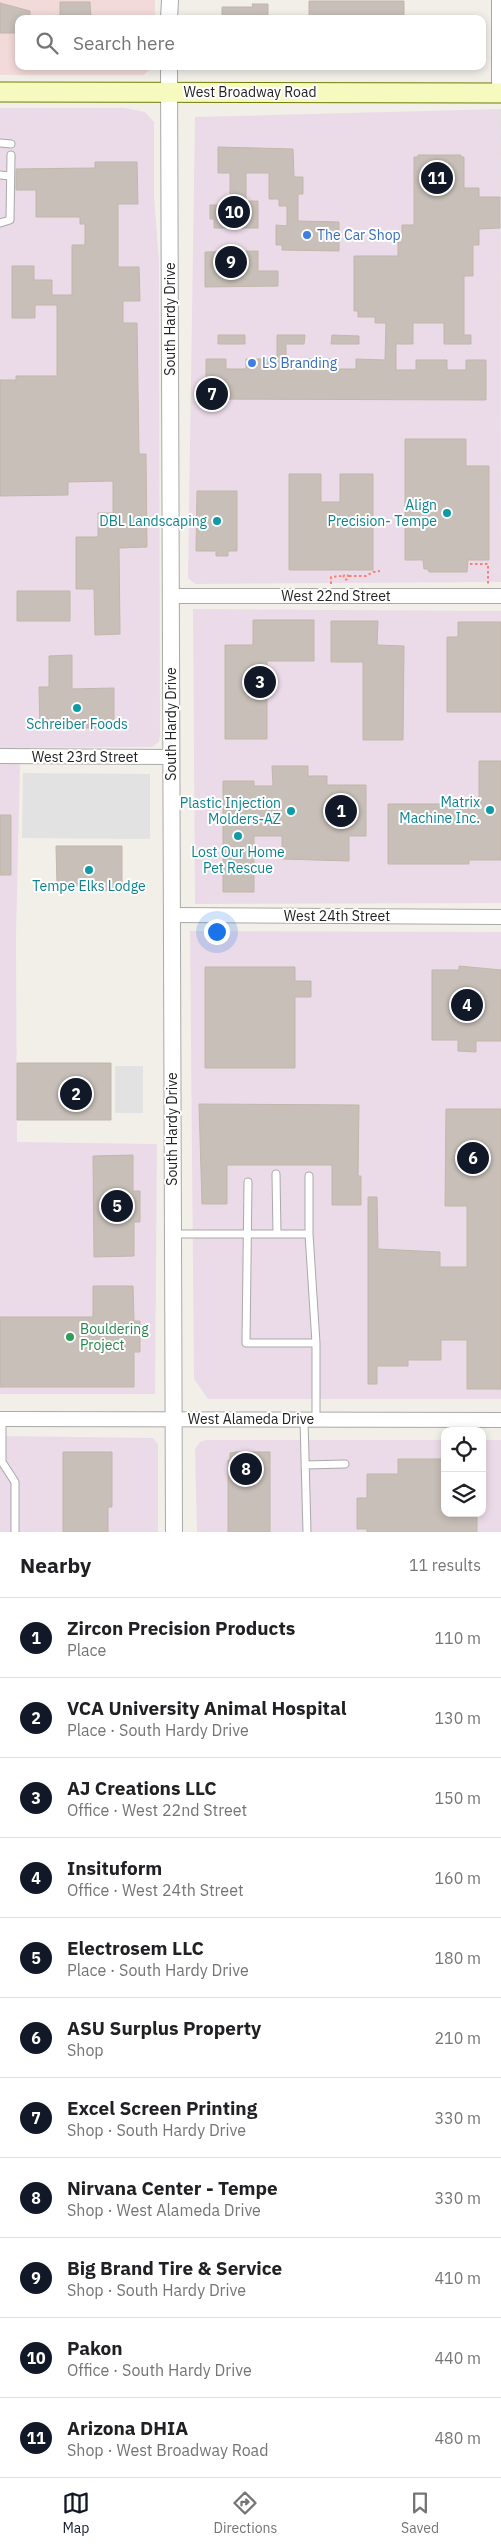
<!DOCTYPE html>
<meta charset="utf-8">
<style>
body{margin:0;font-family:"IBM Plex Sans",sans-serif;background:#f6f6f6;color:#202124}
.controls{position:absolute;right:15px;bottom:15px;display:grid;overflow:hidden;border-radius:10px;box-shadow:0 2px 8px #0003}
.controls button{width:45px;height:45px;display:grid;place-items:center;padding:0;border:0;border-bottom:1px solid #e0e0e0;background:#fff;color:#202124;font:25px sans-serif}
.you{position:absolute;left:216px;top:931px;width:18px;height:18px;margin:-12px;border:4px solid #fff;border-radius:50%;background:#1a73e8;box-shadow:0 0 0 8px #1a73e833}
.badge{display:grid;place-items:center;width:32px;height:32px;border-radius:50%;background:#111827;color:#fff;font-size:16px;font-weight:700}
.pin{position:absolute;translate:-50% -50%;border:2px solid #fff;box-shadow:0 1px 5px #0006}
.list{margin:0;padding:0;list-style:none}
h2{display:flex;justify-content:space-between;align-items:center;height:65px;margin:0;padding:0 20px;font-size:21px}
h2 small{font-size:16px;font-weight:400;color:#757577}
.list li{display:grid;grid-template-columns:32px 1fr auto;gap:15px;align-items:center;box-sizing:border-box;height:80px;padding:0 20px;border-top:1px solid #e0e0e0}
.list b{display:block;font-size:19px;white-space:nowrap}
.list p{margin:0;font-size:16px;white-space:nowrap;color:#757577}
.list em{font-size:16px;font-style:normal;color:#757577}
.icon{flex:none;width:28px;height:28px;fill:none;stroke:currentColor;stroke-width:2;stroke-linecap:round;stroke-linejoin:round}
.map{position:relative;flex:none;width:501px;height:1532px;overflow:hidden}
.search{position:absolute;background:#fff;box-shadow:0 2px 8px #0003;left:15px;right:15px;top:15px;height:55px;display:flex;align-items:center;gap:12px;box-sizing:border-box;padding:0 18px;border-radius:10px;color:#757577;font-size:19px}
.sheet{height:945px;background:#fff}
nav{display:flex;justify-content:space-around;align-items:center;box-sizing:border-box;height:70px;border-top:1px solid #e0e0e0;background:#fff;font-size:14px;color:#757577}
nav a{display:grid;justify-items:center;gap:2px}
nav .on{color:#111827}
.map>svg:first-child{display:block}
.residential{fill:#e0dfdf}
.commercial{fill:#f2dad9}
.industrial{fill:#ebdbe8}
.parking{fill:#e2e2e2}
.building{fill:#c7bfb8;stroke:#c4b6ab}
.lines{fill:none;stroke-linecap:round;stroke-linejoin:round}
.service-casing{stroke:#a9a9a9;stroke-width:9}
.minor-casing{stroke:#a9a9a9;stroke-width:16}
.tertiary-casing{stroke:#a9a9a9;stroke-width:18}
.secondary-casing{stroke:#707d05;stroke-width:21}
.path{stroke:#fa8072;stroke-width:2;stroke-dasharray:2.5 2.5;stroke-linecap:butt}
.service{stroke:#fff;stroke-width:7}
.minor{stroke:#fff;stroke-width:14}
.tertiary{stroke:#fff;stroke-width:16}
.secondary{stroke:#f7fabf;stroke-width:19}
.shop-dot{fill:#3f7fe0;stroke:#fff;stroke-width:2}
.culture-dot{fill:#0f9aa8;stroke:#fff;stroke-width:2}
.leisure-dot{fill:#2e9e5b;stroke:#fff;stroke-width:2}
.labels{text-anchor:middle;dominant-baseline:central;stroke-width:4;stroke-linejoin:round;paint-order:stroke}
.street-label{font-size:14px;fill:#222;stroke:#fff}
.shop-label{font-size:14px;fill:#366cbe;stroke:#fff;text-anchor:start}
.culture-label{font-size:14px;fill:#0d838f;stroke:#fff;text-anchor:end}
.leisure-label{font-size:14px;fill:#27864d;stroke:#fff;text-anchor:start}
</style>
<div class="map">
<svg width="501" height="1532" viewBox="0 0 501 1532">
<rect width="100%" height="100%" fill="#f2efe9"/>
<path class="residential" d="M500 109H501V426Z"/>
<path class="commercial" d="M0 0H155V19H19V66H153L144 75H0Z"/>
<path class="industrial" d="M0 108H125L145 112 154 122V197L159 261 160 735 159 742 152 747 0 748Z
M500 109 501 582 195 584 188 578 195 117Z
M193 609 501 611V903L195 904Z
M20 763 16 937 17 1142 157 1144 155 1394H0V764Z
M190 931 501 932V1399H208L194 1379Z
M0 1436 153 1438 158 1444V1532H0Z
M206 1440H445V1513H482V1440H501V1532H197L195 1449 200 1442Z"/>
<path class="parking" d="M23 773 150 774V839L22 838Z
M115 1066H143V1113H115Z"/>
<path class="building" d="M309 1H404V19H309Z
M60 2H90L91 19H60Z
M0 3 30 11V19H19V33H0Z
M252 4H268V19H222V7H253Z
M218 147 293 149 294 177H303V194H298V221L339 222V251L282 250V245H276V225L287 226V206H279V199H269V173H246V201H258V228H214V219H210V205H226V201H230V173H218Z
M418 155H461V157H464V188H479V197H500V228L479 229V245H473V276H464V335H471V344H444V323H413V344H396V370H416V360H447V370H466V360H486V400L206 399V359H226V369H246V359H277V335H305L304 344H286V369H306V359H336V369H356V359L385 360 386 323H375V317H358V311H354V256H398V242H402V225H414V157H418Z
M95 162H137L138 204H118V267H139L140 301H123V323H137L139 454H146L147 547 119 548 120 634 95 635 94 589H76V537H98V513H113V481L68 482V495L0 496V380H16V376H57V305H35V318H12V266H34V280H52V295H72V245H85V224H80V217H36V190H16V169L95 168Z
M258 251V271H278V286L205 287V252Z
M218 335H245V344H218Z
M332 335 359 336V344H331Z
M405 439H466V466H489V560H468L467 572H429L428 569H424L423 560H405Z
M289 474H321V502H340V474H373V570H289Z
M197 491H237V551H228V556H216V551H196Z
M17 591H70V621H17Z
M253 620H314V661H267V739H225V645H253Z
M331 621H378L377 645 404 646 403 740H363V662H331Z
M458 622H501V712H447V637H458Z
M72 655V689L114 688V728H40L39 687H49V656Z
M479 761H501V860H469V864H388V804H479Z
M272 766H308V776H327V785H366V836H349V861L282 859V836H254V892H223V781H254V786H273Z
M0 815H11V875H0Z
M56 846H122V891L91 890V886H57Z
M459 966 501 970V1041H476V1052L458 1051V1040H432V970H459Z
M205 967H295V981H311V997H295V1068H205Z
M17 1063H111V1120H17Z
M199 1104 359 1105 358 1176H361V1205H332V1165H227V1204H202Z
M446 1109H501V1389H467V1340H441V1360H408V1366H377V1384H368V1197H377L378 1249 440 1252V1267H467V1206H445Z
M133 1155V1191H140V1222H134V1256L94 1257 93 1156Z
M93 1286H133L134 1321H140V1352H134V1387H0V1317H93Z
M63 1452H112V1507H108V1532H63Z
M236 1452H270V1532H228V1460H230V1453Z
M398 1459H445V1513H477V1532H367V1529H357V1498H367V1474H398Z"/>
<g class="lines">
<defs>
<path id="service" d="M0 143 11 144
M0 175 10 176
M0 223 10 220 11 155
M276 1174 277 1234
M248 1182 246 1343H316
M173 1234H309V1176
M309 1234 316 1343V1420
M2 1419V1462L15 1482V1532
M304 1420 307 1532
M467 1420V1431
M305 1465 345 1464"/>
<path id="minor" d="M499 0V93
M172 596H501
M0 756 170 757
M172 915 501 917
M0 1419 501 1420"/>
<path id="tertiary" d="M169 19 170 0
M169 66 174 1532"/>
<path id="secondary" d="M0 92 501 93"/>
</defs>
<use href="#service" class="service-casing"/>
<use href="#minor" class="minor-casing"/>
<use href="#tertiary" class="tertiary-casing"/>
<use href="#secondary" class="secondary-casing"/>
<path class="path" d="M470 564H488V584
M343.5 577a2.5 2.5 0 1 1 5 0a2.5 2.5 0 1 1-5 0Z
M349 576H366L373 572 380 571
M331 584V577L343 576"/>
<use href="#service" class="service"/>
<use href="#minor" class="minor"/>
<use href="#tertiary" class="tertiary"/>
<use href="#secondary" class="secondary"/>
</g>
<g class="shop-dot">
<circle cx="307" cy="235" r="5"/>
<circle cx="252" cy="363" r="5"/>
</g>
<g class="culture-dot">
<circle cx="447" cy="513" r="5"/>
<circle cx="217" cy="521" r="5"/>
<circle cx="77" cy="708" r="5"/>
<circle cx="490" cy="810" r="5"/>
<circle cx="291" cy="811" r="5"/>
<circle cx="238" cy="836" r="5"/>
<circle cx="89" cy="870" r="5"/>
</g>
<circle class="leisure-dot" cx="70" cy="1337" r="5"/>
<g class="labels">
<g class="street-label">
<text x="250" y="92">West Broadway Road</text>
<text transform="translate(170 319) rotate(-90)">South Hardy Drive</text>
<text x="336" y="596">West 22nd Street</text>
<text transform="translate(171 724) rotate(-90)">South Hardy Drive</text>
<text x="85" y="757">West 23rd Street</text>
<text x="337" y="916">West 24th Street</text>
<text transform="translate(172 1129) rotate(-90)">South Hardy Drive</text>
<text x="251" y="1419">West Alameda Drive</text>
</g>
<g class="shop-label">
<text x="317" y="235">The Car Shop</text>
<text x="262" y="363">LS Branding</text>
</g>
<g class="culture-label">
<text x="437" y="505">Align<tspan x="437" dy="16">Precision- Tempe</tspan></text>
<text x="207" y="521">DBL Landscaping</text>
<text x="77" y="724" text-anchor="middle">Schreiber Foods</text>
<text x="480" y="802">Matrix<tspan x="480" dy="16">Machine Inc.</tspan></text>
<text x="281" y="803">Plastic Injection<tspan x="281" dy="16">Molders-AZ</tspan></text>
<text x="238" y="852" text-anchor="middle">Lost Our Home<tspan x="238" dy="16">Pet Rescue</tspan></text>
<text x="89" y="886" text-anchor="middle">Tempe Elks Lodge</text>
</g>
<g class="leisure-label">
<text x="80" y="1329">Bouldering<tspan x="80" dy="16">Project</tspan></text>
</g>
</g>
</svg>
<div class="controls">
<button><svg class="icon" aria-label="locate" viewBox="0 0 24 24"><circle cx="12" cy="12" r="6"/><path d="M12 2v4M12 18v4M2 12h4M18 12h4"/></svg></button>
<button><svg class="icon" aria-label="layers" viewBox="0 0 24 24"><path d="M12 4l9 5-9 5-9-5zM3 14l9 5 9-5"/></svg></button>
</div>
<div class="you"></div>
<div class="pin badge" style="left:341px;top:811px">1</div>
<div class="pin badge" style="left:76px;top:1094px">2</div>
<div class="pin badge" style="left:260px;top:682px">3</div>
<div class="pin badge" style="left:467px;top:1005px">4</div>
<div class="pin badge" style="left:117px;top:1206px">5</div>
<div class="pin badge" style="left:473px;top:1158px">6</div>
<div class="pin badge" style="left:212px;top:394px">7</div>
<div class="pin badge" style="left:246px;top:1469px">8</div>
<div class="pin badge" style="left:231px;top:262px">9</div>
<div class="pin badge" style="left:234px;top:212px">10</div>
<div class="pin badge" style="left:437px;top:178px">11</div>
<div class="search"><svg class="icon" aria-label="search" viewBox="0 0 24 24"><circle cx="10" cy="10" r="6"/><path d="M15 15l6 6"/></svg>Search here</div>
</div>
<section class="sheet">
<h2>Nearby<small>11 results</small></h2>
<ul class="list">
<li><span class="badge">1</span><div><b>Zircon Precision Products</b><p>Place</p></div><em>110 m</em></li>
<li><span class="badge">2</span><div><b>VCA University Animal Hospital</b><p>Place · South Hardy Drive</p></div><em>130 m</em></li>
<li><span class="badge">3</span><div><b>AJ Creations LLC</b><p>Office · West 22nd Street</p></div><em>150 m</em></li>
<li><span class="badge">4</span><div><b>Insituform</b><p>Office · West 24th Street</p></div><em>160 m</em></li>
<li><span class="badge">5</span><div><b>Electrosem LLC</b><p>Place · South Hardy Drive</p></div><em>180 m</em></li>
<li><span class="badge">6</span><div><b>ASU Surplus Property</b><p>Shop</p></div><em>210 m</em></li>
<li><span class="badge">7</span><div><b>Excel Screen Printing</b><p>Shop · South Hardy Drive</p></div><em>330 m</em></li>
<li><span class="badge">8</span><div><b>Nirvana Center - Tempe</b><p>Shop · West Alameda Drive</p></div><em>330 m</em></li>
<li><span class="badge">9</span><div><b>Big Brand Tire &amp; Service</b><p>Shop · South Hardy Drive</p></div><em>410 m</em></li>
<li><span class="badge">10</span><div><b>Pakon</b><p>Office · South Hardy Drive</p></div><em>440 m</em></li>
<li><span class="badge">11</span><div><b>Arizona DHIA</b><p>Shop · West Broadway Road</p></div><em>480 m</em></li>
</ul>
</section>
<nav>
<a class="on"><svg class="icon" aria-label="map" viewBox="0 0 24 24"><path d="M3 6l6-2 6 2 6-2v14l-6 2-6-2-6 2zM9 4v14M15 6v14"/></svg>Map</a>
<a><svg class="icon" aria-label="directions" viewBox="0 0 24 24"><path d="M12 3l9 9-9 9-9-9zM9 14v-3h6M13 9l2 2-2 2"/></svg>Directions</a>
<a><svg class="icon" aria-label="saved" viewBox="0 0 24 24"><path d="M7 4h10v16l-5-4-5 4z"/></svg>Saved</a>
</nav>
